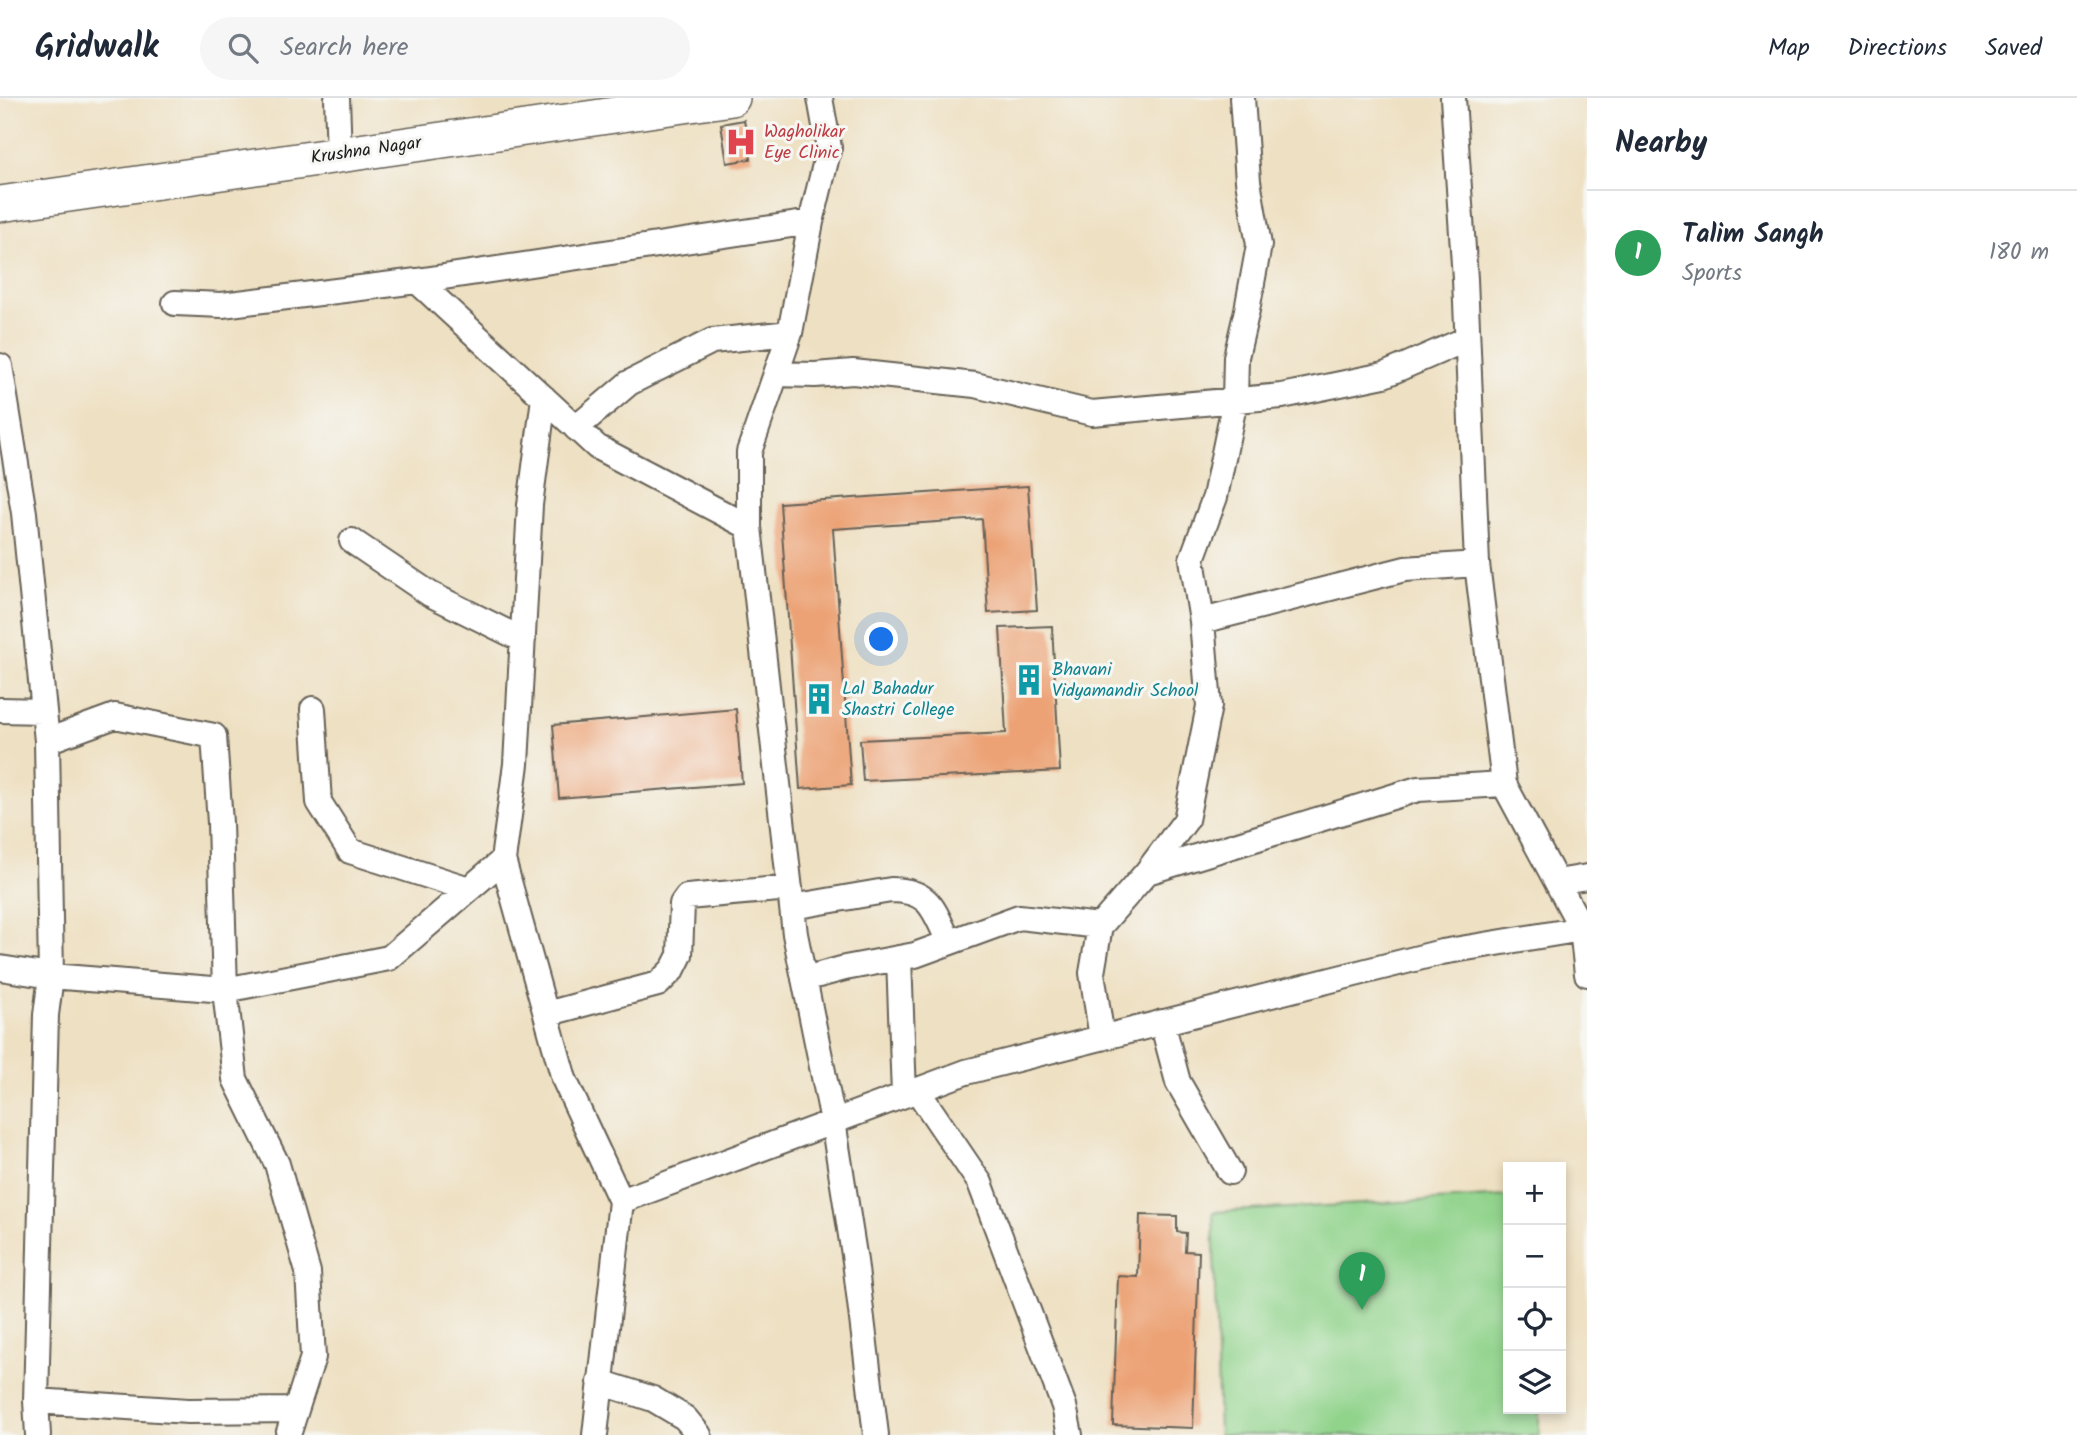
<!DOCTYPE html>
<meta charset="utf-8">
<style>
body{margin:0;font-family:Kalam,sans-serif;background:#f6f6f7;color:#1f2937}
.controls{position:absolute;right:21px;bottom:21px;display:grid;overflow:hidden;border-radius:0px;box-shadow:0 4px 10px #0003}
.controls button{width:63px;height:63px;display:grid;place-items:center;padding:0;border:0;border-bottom:2px solid #e0e1e3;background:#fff;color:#1f2937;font:35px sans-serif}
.you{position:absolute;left:882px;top:542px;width:24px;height:24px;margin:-18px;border:5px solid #fff;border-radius:50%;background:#1a73e8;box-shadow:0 0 0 10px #1a73e833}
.badge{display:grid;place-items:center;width:46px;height:46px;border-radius:50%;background:#b5179e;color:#fff;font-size:23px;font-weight:700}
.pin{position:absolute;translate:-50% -58px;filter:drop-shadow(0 2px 4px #0008)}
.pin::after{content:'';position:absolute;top:37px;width:24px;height:21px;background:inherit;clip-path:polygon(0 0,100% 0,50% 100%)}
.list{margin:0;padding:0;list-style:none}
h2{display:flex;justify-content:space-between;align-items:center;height:91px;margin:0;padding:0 28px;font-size:30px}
h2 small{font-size:23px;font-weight:400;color:#747a83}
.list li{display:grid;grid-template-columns:46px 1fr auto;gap:21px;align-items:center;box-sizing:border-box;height:126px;padding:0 28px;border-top:2px solid #e0e1e3}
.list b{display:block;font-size:26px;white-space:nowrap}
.list p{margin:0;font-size:23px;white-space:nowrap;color:#747a83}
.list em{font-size:23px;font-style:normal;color:#747a83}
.icon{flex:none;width:38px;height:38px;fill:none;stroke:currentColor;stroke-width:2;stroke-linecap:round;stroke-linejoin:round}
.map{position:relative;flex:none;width:1587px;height:1337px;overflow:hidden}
header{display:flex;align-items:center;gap:42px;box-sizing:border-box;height:98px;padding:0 35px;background:#fff;border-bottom:2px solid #e0e1e3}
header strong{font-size:33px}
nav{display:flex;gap:38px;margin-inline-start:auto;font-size:24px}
.search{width:490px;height:63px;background:#f6f6f7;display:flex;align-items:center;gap:18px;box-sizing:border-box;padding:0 24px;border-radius:38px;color:#747a83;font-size:26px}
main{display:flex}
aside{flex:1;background:#fff}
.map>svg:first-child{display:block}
.green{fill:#90d38b;stroke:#567854;stroke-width:2}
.building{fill:#eca275}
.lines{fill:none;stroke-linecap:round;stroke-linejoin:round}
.street-casing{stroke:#666156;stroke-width:28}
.secondary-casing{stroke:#666156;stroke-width:38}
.street{stroke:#fff;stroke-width:24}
.secondary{stroke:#fff;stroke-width:35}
.labels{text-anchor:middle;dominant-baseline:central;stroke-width:6;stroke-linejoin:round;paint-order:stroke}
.health-label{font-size:18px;fill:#be3a42;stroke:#f6f6f2;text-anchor:start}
.street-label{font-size:18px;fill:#1c1c1c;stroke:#f6f6f2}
.culture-label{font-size:18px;fill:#0d838f;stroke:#f6f6f2;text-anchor:start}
</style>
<header>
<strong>Gridwalk</strong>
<div class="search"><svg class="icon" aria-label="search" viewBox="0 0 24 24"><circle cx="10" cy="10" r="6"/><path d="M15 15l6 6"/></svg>Search here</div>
<nav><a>Map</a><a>Directions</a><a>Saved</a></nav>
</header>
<main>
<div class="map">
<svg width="1587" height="1337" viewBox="0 0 1587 1337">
<rect width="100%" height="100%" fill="#f6f6f2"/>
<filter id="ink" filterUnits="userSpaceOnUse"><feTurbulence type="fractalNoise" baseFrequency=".0143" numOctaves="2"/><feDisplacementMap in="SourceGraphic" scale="14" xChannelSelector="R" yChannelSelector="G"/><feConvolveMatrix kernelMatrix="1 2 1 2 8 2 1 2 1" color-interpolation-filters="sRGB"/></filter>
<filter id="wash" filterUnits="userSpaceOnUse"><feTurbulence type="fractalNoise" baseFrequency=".00686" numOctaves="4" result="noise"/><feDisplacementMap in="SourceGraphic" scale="28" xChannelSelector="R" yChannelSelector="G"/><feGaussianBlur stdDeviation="1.57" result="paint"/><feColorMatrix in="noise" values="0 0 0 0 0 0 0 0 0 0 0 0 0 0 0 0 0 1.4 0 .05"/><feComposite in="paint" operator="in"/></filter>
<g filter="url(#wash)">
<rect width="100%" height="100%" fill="#eee0c2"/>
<path class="green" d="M1508 1098V1311H1539V1337H1219L1213 1114Z"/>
<g id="blocks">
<path class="building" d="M744 22 751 61 727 65 721 26Z
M1028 388 1037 512 988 515 982 421 833 431 851 687 800 691 780 405Z
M1052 528 1060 673 863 683 860 642 1006 635 1000 530Z
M736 611 742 685 559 700 553 627Z
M1140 1117 1177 1118V1134L1186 1135 1185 1153 1199 1154 1193 1330 1113 1327 1118 1178 1138 1179Z"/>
</g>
</g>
<g filter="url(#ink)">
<use href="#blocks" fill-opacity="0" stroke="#666156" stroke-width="2"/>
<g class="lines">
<defs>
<path id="street" d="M337 0 339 57
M1453 0 1465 181 1477 466 1504 686 1582 831
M417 183 597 349 749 429 795 836 833 1023 855 1163 876 1337
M175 205 222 207 417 183 811 124
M0 268 24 415 47 643 51 878 46 917 36 1303 38 1337
M776 276 815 277 853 274 975 287 1092 315 1282 298 1384 277 1467 241
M576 330 629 285 712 243 790 235
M749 429V354L790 235 811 124 829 50 820 0
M352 443 430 496 523 542
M1202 523 1405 471 1477 466
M313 611 319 704 350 753 469 791
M0 612 43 613
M47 643 115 618 214 638 220 725 225 892 235 981 277 1066 308 1174 313 1259 288 1337
M503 762 564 981 621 1103
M1147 774 1418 691 1504 686
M1557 784 1587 779
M792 809 891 792C931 792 934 813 949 844
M899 860 904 997
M0 870 51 878 225 892 389 860 503 762 516 666 530 407 544 300
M804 881 845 870 915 857 1019 819 1100 828
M546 916 658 886 673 871 680 857 682 806 687 799 790 790
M1162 924 1178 984 1230 1074
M1102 940 1092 875 1100 828 1147 774 1186 722 1209 608 1202 523 1192 461 1215 399 1235 302 1236 259 1247 212 1259 147 1248 83 1242 0
M917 992 980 1085 1064 1308 1070 1337
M600 1284 653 1301 685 1320 699 1337
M36 1303 188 1313 296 1312
M595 1337 621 1103 966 974 1442 854 1582 831 1587 876"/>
<path id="secondary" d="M0 106 732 0"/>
</defs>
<use href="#street" class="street-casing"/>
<use href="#secondary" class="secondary-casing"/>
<use href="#street" class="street"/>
<use href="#secondary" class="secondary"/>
</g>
</g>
<defs>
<symbol id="hospital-bare" viewBox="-9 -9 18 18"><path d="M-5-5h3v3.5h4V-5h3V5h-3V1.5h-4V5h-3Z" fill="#e0444e" stroke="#f6f6f2" stroke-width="2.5" paint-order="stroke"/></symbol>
<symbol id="building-bare" viewBox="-9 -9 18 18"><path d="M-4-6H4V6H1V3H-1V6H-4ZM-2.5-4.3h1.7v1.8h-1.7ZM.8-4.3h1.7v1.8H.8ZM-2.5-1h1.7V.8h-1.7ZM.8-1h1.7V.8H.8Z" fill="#0f9aa8" stroke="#f6f6f2" stroke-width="2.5" paint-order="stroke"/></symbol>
</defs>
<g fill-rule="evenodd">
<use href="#hospital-bare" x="719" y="22" width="44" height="44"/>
<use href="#building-bare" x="1007" y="560" width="44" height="44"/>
<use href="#building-bare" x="797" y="579" width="44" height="44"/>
</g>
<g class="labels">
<g class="health-label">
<text x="764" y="34">Wagholikar<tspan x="764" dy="21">Eye Clinic</tspan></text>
</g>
<g class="street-label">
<text transform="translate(366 53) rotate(-8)">Krushna Nagar</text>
</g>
<g class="culture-label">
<text x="1052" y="572">Bhavani<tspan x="1052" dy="21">Vidyamandir School</tspan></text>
<text x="842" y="591">Lal Bahadur<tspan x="842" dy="21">Shastri College</tspan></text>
</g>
</g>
</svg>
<div class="controls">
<button>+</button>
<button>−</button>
<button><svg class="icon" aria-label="locate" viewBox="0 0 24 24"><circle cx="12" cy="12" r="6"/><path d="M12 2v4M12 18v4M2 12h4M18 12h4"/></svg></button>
<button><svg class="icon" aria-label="layers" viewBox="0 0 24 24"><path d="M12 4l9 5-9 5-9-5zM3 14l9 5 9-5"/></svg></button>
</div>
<div class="you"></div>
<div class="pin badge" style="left:1362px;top:1212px;background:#2e9e5b">1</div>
</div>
<aside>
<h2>Nearby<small></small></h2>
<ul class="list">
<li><span class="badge" style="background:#2e9e5b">1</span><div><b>Talim Sangh</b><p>Sports</p></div><em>180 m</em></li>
</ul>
</aside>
</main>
